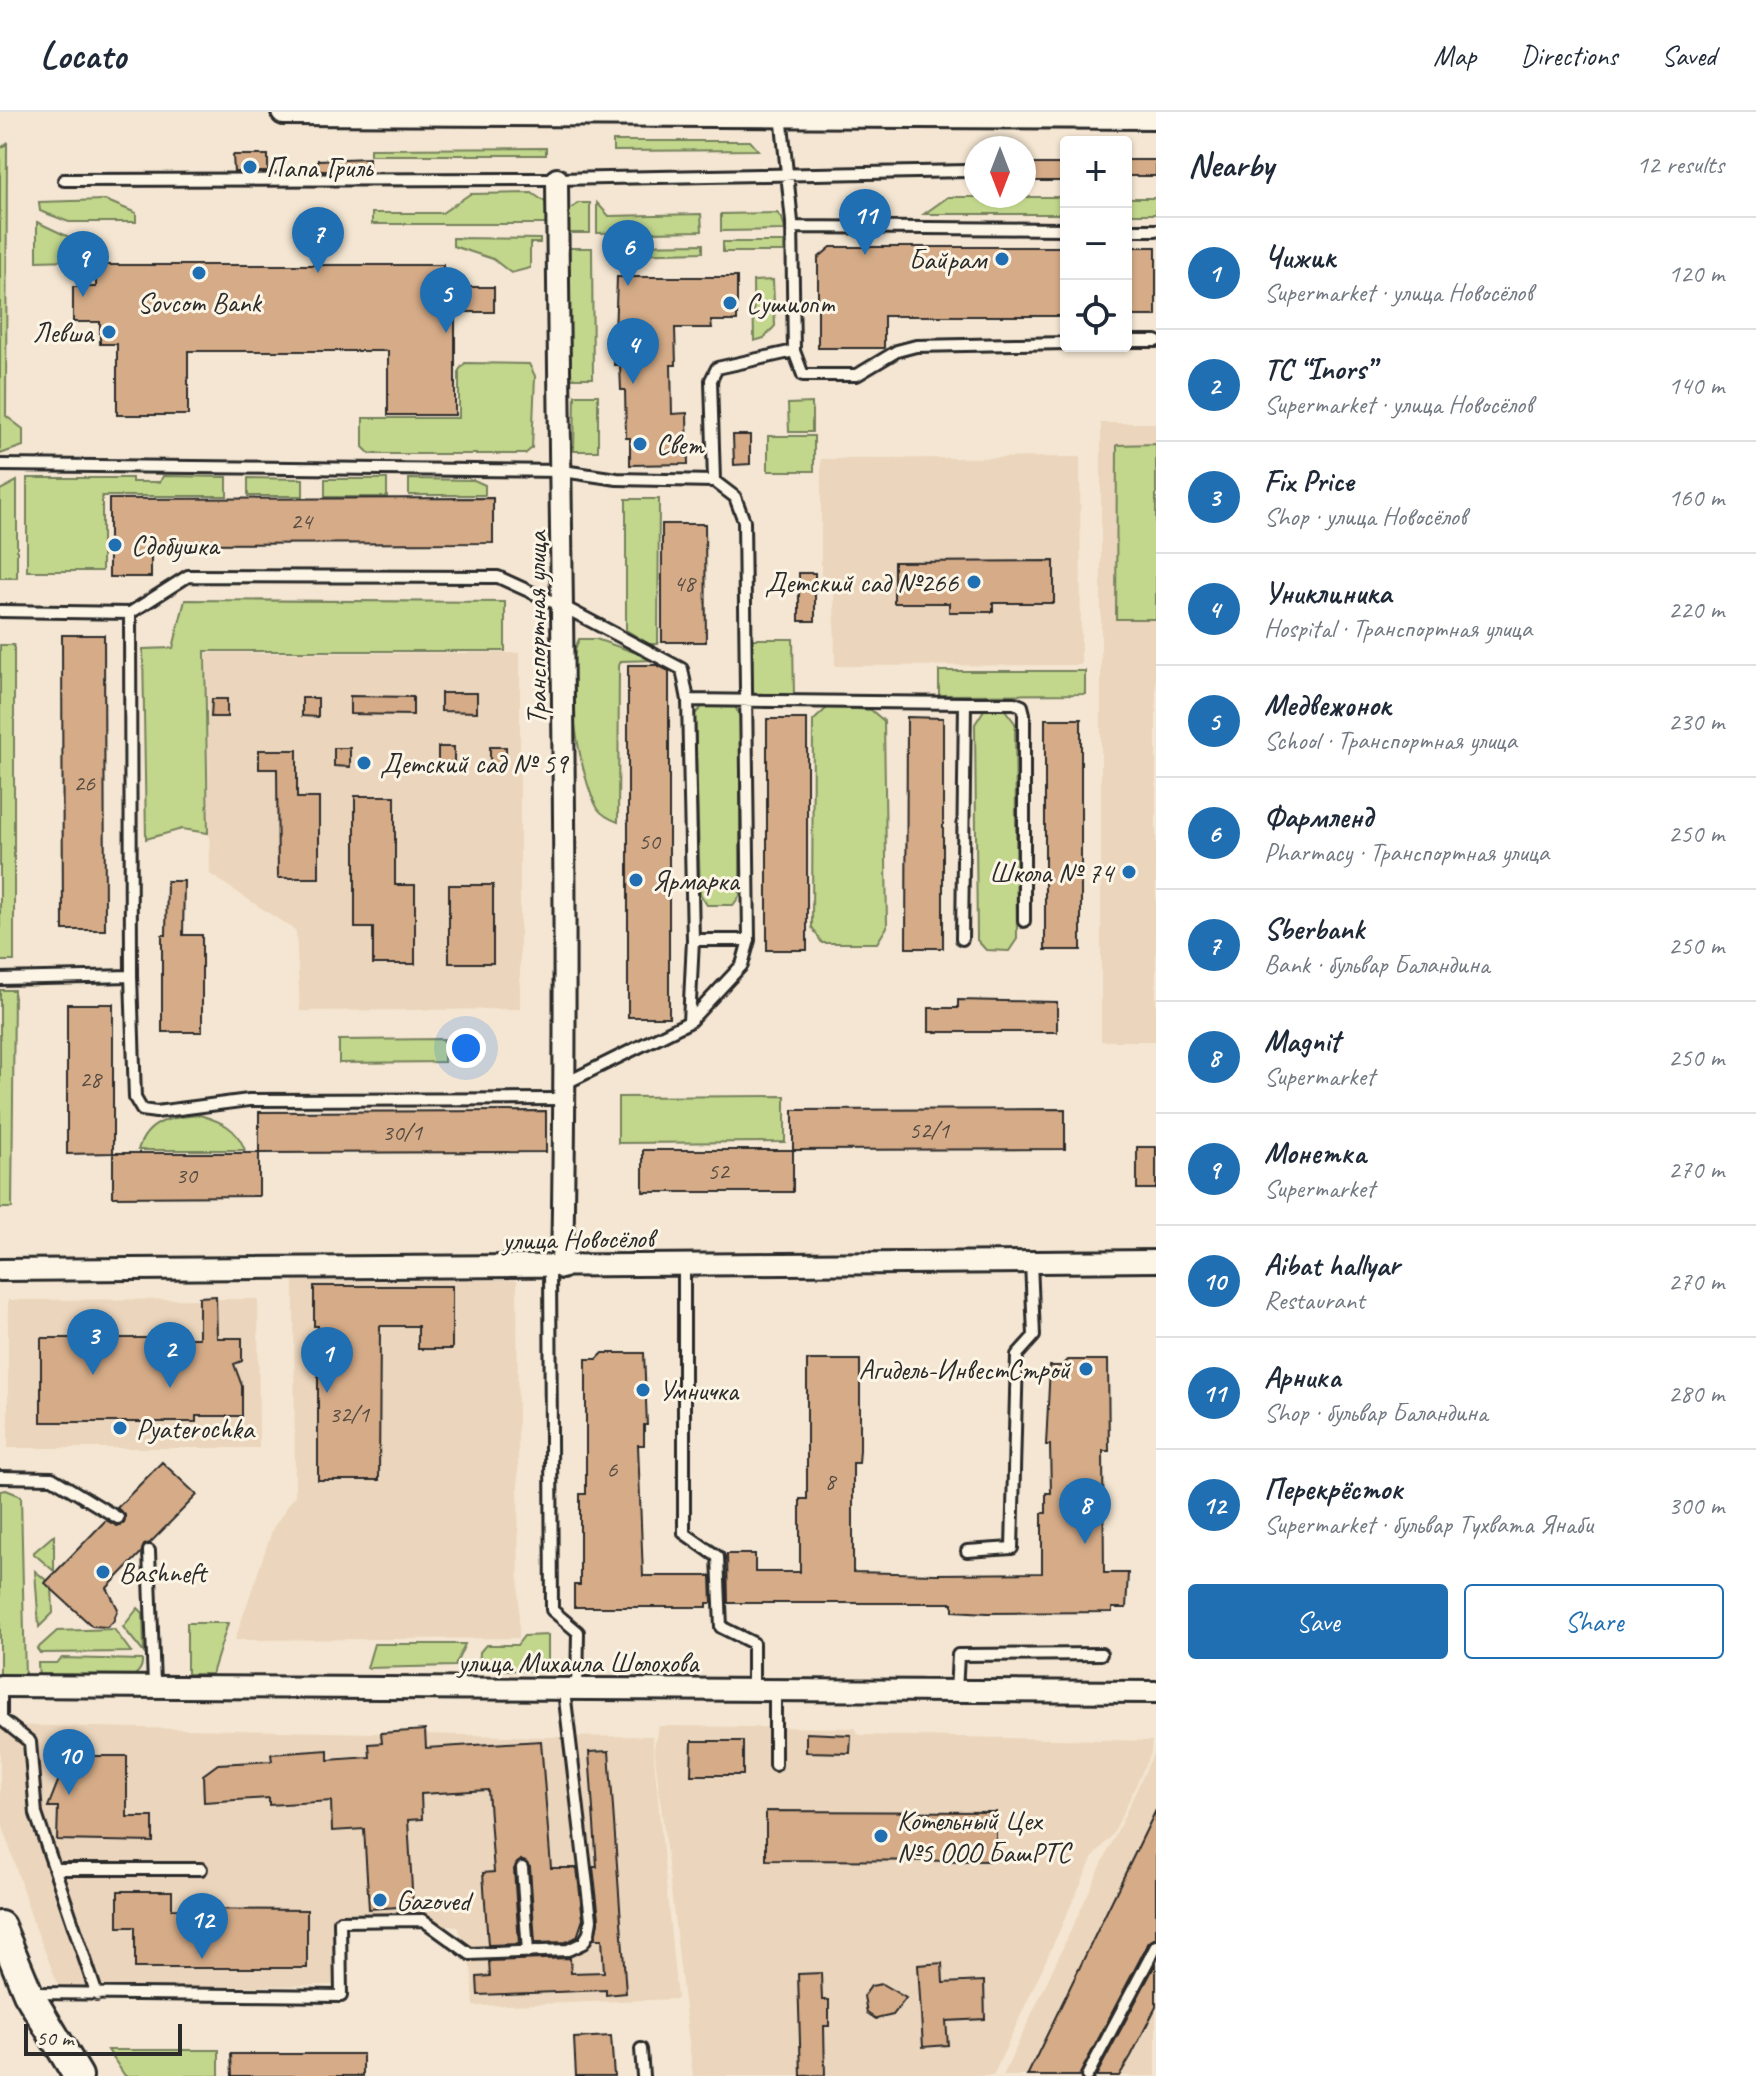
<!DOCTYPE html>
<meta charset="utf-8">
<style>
body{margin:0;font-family:Caveat,sans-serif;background:#f6f6f7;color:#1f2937}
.controls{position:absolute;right:24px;top:24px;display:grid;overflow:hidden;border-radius:8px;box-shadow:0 2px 6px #0004}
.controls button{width:72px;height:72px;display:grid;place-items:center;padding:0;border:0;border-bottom:2px solid #e0e1e3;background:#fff;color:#1f2937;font:40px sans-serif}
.compass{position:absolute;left:964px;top:24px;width:72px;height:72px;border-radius:50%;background:#fff;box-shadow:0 2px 6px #0004;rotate:180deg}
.scale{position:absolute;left:24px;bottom:20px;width:158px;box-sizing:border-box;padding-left:8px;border:4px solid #2b2b2b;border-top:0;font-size:22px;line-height:28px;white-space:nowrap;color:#2b2b2b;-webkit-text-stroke:6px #fcf5e5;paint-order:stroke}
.you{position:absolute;left:466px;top:936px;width:28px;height:28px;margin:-20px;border:6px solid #fff;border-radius:50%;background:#1a73e8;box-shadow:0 0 0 12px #1a73e833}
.badge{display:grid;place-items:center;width:52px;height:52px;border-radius:50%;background:#1f6fb2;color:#fff;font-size:26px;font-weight:700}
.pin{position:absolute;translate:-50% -66px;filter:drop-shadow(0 2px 4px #0008)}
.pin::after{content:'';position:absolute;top:42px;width:28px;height:24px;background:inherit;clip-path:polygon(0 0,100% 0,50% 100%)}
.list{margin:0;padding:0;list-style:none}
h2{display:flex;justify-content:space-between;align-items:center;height:104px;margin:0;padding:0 32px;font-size:34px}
h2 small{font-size:26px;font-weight:400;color:#747a83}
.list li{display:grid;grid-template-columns:52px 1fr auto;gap:24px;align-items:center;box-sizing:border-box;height:112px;padding:0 32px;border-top:2px solid #e0e1e3}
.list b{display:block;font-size:30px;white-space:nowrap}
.list p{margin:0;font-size:26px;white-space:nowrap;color:#747a83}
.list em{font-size:26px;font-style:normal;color:#747a83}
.actions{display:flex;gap:16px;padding:24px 32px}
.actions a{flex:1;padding:18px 0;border:2px solid #1f6fb2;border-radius:8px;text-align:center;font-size:28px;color:#1f6fb2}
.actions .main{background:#1f6fb2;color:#fff}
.icon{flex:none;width:44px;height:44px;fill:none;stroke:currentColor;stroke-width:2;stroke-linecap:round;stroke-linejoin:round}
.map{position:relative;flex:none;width:1156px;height:1964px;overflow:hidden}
header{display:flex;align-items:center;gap:48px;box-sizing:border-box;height:112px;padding:0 40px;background:#fff;border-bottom:2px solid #e0e1e3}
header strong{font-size:38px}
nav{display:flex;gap:44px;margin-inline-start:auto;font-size:28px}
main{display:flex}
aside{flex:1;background:#fff}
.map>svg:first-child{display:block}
.built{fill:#ebd5bc}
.green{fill:#c2d78c;stroke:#76815c;stroke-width:2}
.building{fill:#d6ac88;stroke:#2b2b2b;stroke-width:2}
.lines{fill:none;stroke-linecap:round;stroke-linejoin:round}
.service-casing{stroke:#2b2b2b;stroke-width:16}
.minor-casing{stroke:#2b2b2b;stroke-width:26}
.tertiary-casing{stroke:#2b2b2b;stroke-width:30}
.secondary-casing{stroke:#2b2b2b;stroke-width:34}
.service{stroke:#fcf5e5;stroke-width:10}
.minor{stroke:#fcf5e5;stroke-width:20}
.tertiary{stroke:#fcf5e5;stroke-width:24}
.secondary{stroke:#fcf5e5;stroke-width:28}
.poi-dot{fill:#1f6fb2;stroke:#fcf5e5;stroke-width:3}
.labels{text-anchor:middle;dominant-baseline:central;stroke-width:6;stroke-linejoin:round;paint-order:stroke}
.number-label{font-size:24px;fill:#564b42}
.poi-label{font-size:28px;fill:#2b2b2b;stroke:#fcf5e5;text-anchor:start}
.street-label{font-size:28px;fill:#2b2b2b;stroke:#fcf5e5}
</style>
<header>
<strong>Locato</strong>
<nav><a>Map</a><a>Directions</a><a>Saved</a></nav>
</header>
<main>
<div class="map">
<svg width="1156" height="1964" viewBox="0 0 1156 1964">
<rect width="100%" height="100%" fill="#f4e6d2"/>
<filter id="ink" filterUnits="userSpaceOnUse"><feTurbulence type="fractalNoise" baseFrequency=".0125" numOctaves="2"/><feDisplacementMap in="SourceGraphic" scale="16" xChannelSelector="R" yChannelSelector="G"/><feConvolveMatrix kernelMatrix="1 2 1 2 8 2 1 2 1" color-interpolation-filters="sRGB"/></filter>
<g filter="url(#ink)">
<path class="built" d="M1101 311H1156V929H1101Z
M1080 345 1081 553 835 554 834 470H821V347Z
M207 541H520V897L300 899 296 819 210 762Z
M517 1168 519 1526 235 1528 273 1416 295 1383 294 1169Z
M258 1187 259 1336H8V1188Z
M0 1613 550 1625 652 1624 677 1887 474 1894 472 1861 458 1815 334 1802 335 1873 60 1877 32 1807 0 1705Z
M659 1614 855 1616 859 1623 1152 1629 1151 1641 1113 1722 1092 1747 993 1964H693L654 1635Z
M1156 1636V1964H1003Z"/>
<path class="green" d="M750 29 758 38 613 39V29Z
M7 31 6 304 23 317V334L0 342V37Z
M546 36V43H370V37Z
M532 81 545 90 548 112H372V101H442L470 82Z
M948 85H1066V102H924Z
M1126 86H1156V102H1126Z
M105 88 136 101V110H69L40 99 39 90Z
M579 91H590V121H566L568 99Z
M597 91 609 104 701 102 702 119 597 121Z
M777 101 782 106 785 118 721 119V102Z
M37 110 71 126 72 148 37 149Z
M453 126 540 127V131H530V156L511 161 493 147 453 134Z
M723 130H784V140H723Z
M703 132V140L626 142V133Z
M568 136H592L593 266H569Z
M773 168 775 214 764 226 754 229 753 169Z
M465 251 529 252 535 264 532 336 525 342H370L363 335V306H459V258Z
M575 283H598V339H574Z
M812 291V320H789L788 292Z
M768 324H814V359H768Z
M1156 332V507H1116L1117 333Z
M163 364 227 365V384H102V459H27V366H132V370H160Z
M248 366 303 367V384H248Z
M325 367H387V385H325Z
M409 367 474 368 485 373V383H409Z
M17 369V466H0V378Z
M626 387H659L658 532H649L626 518Z
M185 488 505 490V539H205L208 721 182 717 146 727 143 537 173 536Z
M579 527H596L657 548 621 549 619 554 618 710C610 707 603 704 598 697 579 665 562 560 579 527Z
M751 527H793L794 584 752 585Z
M0 533H14V849H0Z
M939 559H1085V582L939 583Z
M703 594H735L740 605V784L733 793H707L700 782 695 602Z
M828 595 871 598 884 609 887 815 877 831H822L812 815 813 609Z
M984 598H1005L1015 611 1017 827 1009 839 986 838 977 828 975 612Z
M0 878H14L12 1096H0Z
M444 927V950L339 951V928Z
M785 984V1030L618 1031V985Z
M200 1003C222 1010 236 1015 245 1038H138C147 1008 172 1005 200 1003Z
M6 1378 21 1384 25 1568 0 1567V1379Z
M54 1423V1459L33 1441Z
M35 1459 52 1473 53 1501 39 1515Z
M138 1496 143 1501 144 1541 123 1515Z
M187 1511H228L212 1562H187Z
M114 1517 131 1540 40 1541 37 1537 57 1519Z
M548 1523V1551L541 1559 479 1557 480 1540 486 1533H517L524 1524Z
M374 1532H465L455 1554 367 1556Z
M62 1546 142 1548C143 1559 134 1564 126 1568H39L38 1551H56Z
M108 1938H219V1964H125Z"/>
<path class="building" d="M233 43H268V60H234Z
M369 46V59H318V48Z
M1126 48H1156V64H1126Z
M1024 52H1066V69H1024Z
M831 135H1066V204H884V236H818V146Z
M1126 135H1156V204H1126Z
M96 153H443V175H494V200H455V303H388V239H188V303H117V232H100V210H73V175H96Z
M617 165H737V209H711L712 216H675L676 253H671L672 302 687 301 688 352 630 353V326H626L625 278H621L620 253H614Z
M733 323H750V352L734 353Z
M493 386V431L151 432V465H109V387Z
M662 412H705L706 530H662Z
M1054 449V491H993V500H949V491H894V450Z
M799 461H815V509H799Z
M62 523H104L105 818H63Z
M628 553H657L669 559V905H628Z
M441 581H477V600L441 599Z
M350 584 413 585V603L350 602Z
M302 586H318V605L302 604Z
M212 587H227V605H211Z
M907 605 943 606V836H906Z
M767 607H807V838H767Z
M1045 607H1081V838H1045Z
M438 635H454V653H438Z
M490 635H506V653H490Z
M334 636H350V655L334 654Z
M259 638H297V686H319V766H278L277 657H259Z
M355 684H395V773H415V852H373V816H355Z
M167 769H184L183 823H202V920H162V823H166Z
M449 773H493V851H449Z
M958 888 1057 890V920H929V896H958Z
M67 892H113V1041L67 1042Z
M1065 997V1037L793 1038V998Z
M546 999V1040L259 1041V1000Z
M1137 1035H1156V1077H1137Z
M643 1038H793V1080H643Z
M113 1041H259V1084L113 1085Z
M314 1174H452V1237H418V1214H380L379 1368H318V1214H314Z
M216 1184 217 1226H242V1249L234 1252 242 1274V1304H196V1310H41V1226H199V1185Z
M603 1241H644L647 1313H644V1333H638L643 1464H711L712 1491H707V1495H574V1473H580V1382H586V1247H597Z
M807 1248H860V1338L859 1351H853V1460L935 1462 1042 1461V1401H1046V1381H1051L1050 1333H1046L1050 1254H1062L1068 1248H1108L1109 1339H1103L1104 1461H1128L1126 1496H1112V1500L987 1501 953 1499V1491H728L727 1442H755V1460H800V1387H807Z
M162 1350 197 1383 150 1431 144 1433 141 1441 107 1476 118 1497 113 1510 107 1515 92 1514 45 1471 106 1408 117 1414 124 1411 125 1403 117 1396Z
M425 1618 426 1636 541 1629 551 1756H577L583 1807 577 1825 566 1830 535 1831 530 1755 521 1748 514 1757 519 1832 488 1833 483 1761 494 1760 488 1678 421 1682 422 1707 408 1708 413 1794 369 1797 364 1717 332 1719 331 1689 269 1693V1686L204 1690 203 1663 218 1652 272 1649 271 1642 328 1638V1648L370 1645 369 1632 382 1631 381 1621Z
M806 1621 851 1623 850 1641 806 1640Z
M692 1629H743V1663H691Z
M609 1639 626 1881 606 1883V1878L478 1883 477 1865 490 1864 489 1849 570 1846 571 1861 604 1860 602 1827H594L599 1806 593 1755H597L589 1640Z
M68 1644H127V1705H153V1730L57 1728 58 1695H48Z
M1156 1698V1826L1149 1830 1079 1964H1027Z
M766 1699 996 1700V1749L766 1748Z
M118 1779H172V1797L307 1798V1856H135V1815H118Z
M942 1851 943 1871 984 1869 985 1907 946 1909 948 1933 923 1935 918 1853Z
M1156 1851V1895L1131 1944 1119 1964H1096Z
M821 1861 822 1888H829V1914H824L825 1963 801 1964 798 1862Z
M882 1872 906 1886 893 1903 876 1907 867 1901 864 1884 871 1874Z
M611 1924 614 1964H576L574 1926Z
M231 1942H363V1964H232Z"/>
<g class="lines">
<defs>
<path id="service" d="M64 68 557 67 967 59
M792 115 1066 117
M1126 118H1156
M1126 229H1156
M794 239 803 263H857L897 239 916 234 1066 231
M0 353 563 359 617 367 714 369 711 268 717 256 794 239 792 110 781 2
M0 499 130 501 188 464 498 465 564 495 682 557 688 588 693 828 689 910 566 971
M130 501 131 864
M688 588 965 591
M962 827 965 591H1014L1022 594 1024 602V809
M693 828H749L744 409 735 385 714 369
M0 867 131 864 135 986 142 998 156 1000 249 988 566 987
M689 910 742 853 749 828
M684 1154V1421L718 1445 721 1515 753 1531V1580
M550 1156 552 1498 578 1520 577 1579
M0 1365 52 1366 118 1406
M149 1439 154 1572
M967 1439 1012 1436 1017 1243 1034 1224 1031 1149
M1 1574V1607L30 1630 36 1702 97 1883
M956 1580 958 1543 1101 1542
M775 1653V1580
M522 1756 528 1840
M55 1757H201
M34 1881 341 1884 340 1809 423 1808 470 1842 568 1838 583 1831 589 1821 591 1807 564 1579
M641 1937 643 1964
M1087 1964 1156 1834"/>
<path id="minor" d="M557 67C560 430 569 793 562 1156
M0 1158 1156 1149
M0 1574 1156 1580"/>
<path id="tertiary" d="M284 0 1156 4"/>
<path id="secondary" d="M0 1814 28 1881 78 1964"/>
</defs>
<use href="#service" class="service-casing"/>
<use href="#minor" class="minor-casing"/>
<use href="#tertiary" class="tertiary-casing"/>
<use href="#secondary" class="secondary-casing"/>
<use href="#service" class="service"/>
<use href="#minor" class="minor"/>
<use href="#tertiary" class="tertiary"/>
<use href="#secondary" class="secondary"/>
</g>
</g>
<g class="poi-dot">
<circle cx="250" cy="55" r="8"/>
<circle cx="1002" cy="147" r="8"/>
<circle cx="199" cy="161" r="8"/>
<circle cx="730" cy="191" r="8"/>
<circle cx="109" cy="220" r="8"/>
<circle cx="640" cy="332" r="8"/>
<circle cx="115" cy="433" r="8"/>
<circle cx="974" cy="470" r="8"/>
<circle cx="364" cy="651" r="8"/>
<circle cx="1129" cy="760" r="8"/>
<circle cx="636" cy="768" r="8"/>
<circle cx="1086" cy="1257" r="8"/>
<circle cx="643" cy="1278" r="8"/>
<circle cx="120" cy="1316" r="8"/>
<circle cx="103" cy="1460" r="8"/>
<circle cx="881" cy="1724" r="8"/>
<circle cx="380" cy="1788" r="8"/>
</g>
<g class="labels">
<g class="number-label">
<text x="301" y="409">24</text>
<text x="684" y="471">48</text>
<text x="84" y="671">26</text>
<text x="649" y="729">50</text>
<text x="90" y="967">28</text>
<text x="929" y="1018">52/1</text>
<text x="402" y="1020">30/1</text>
<text x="718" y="1059">52</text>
<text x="186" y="1063">30</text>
<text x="349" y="1302">32/1</text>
<text x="612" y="1357">6</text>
<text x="830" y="1369">8</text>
</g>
<g class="poi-label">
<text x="266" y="55">Папа Гриль</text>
<text x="986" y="147" text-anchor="end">Байрам</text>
<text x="199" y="190" text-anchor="middle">Sovcom Bank</text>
<text x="746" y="191">Сушиопт</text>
<text x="93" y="220" text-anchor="end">Левша</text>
<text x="656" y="332">Свет</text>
<text x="131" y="433">Сдобушка</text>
<text x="958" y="470" text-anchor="end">Детский сад №266</text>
<text x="380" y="651">Детский сад № 59</text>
<text x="1113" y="760" text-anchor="end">Школа № 74</text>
<text x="652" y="768">Ярмарка</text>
<text x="1070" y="1257" text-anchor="end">Агидель-ИнвестСтрой</text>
<text x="659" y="1278">Умничка</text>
<text x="136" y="1316">Pyaterochka</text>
<text x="119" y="1460">Bashneft</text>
<text x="897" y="1708">Котельный Цех<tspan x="897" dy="32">№5 ООО БашРТС</tspan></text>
<text x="396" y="1788">Gazoved</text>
</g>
<g class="street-label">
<text transform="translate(536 516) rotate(-90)">Транспортная улица</text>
<text transform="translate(578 1127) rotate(-1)">улица Новосёлов</text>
<text x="578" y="1550">улица Михаила Шолохова</text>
</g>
</g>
</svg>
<div class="controls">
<button>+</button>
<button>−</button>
<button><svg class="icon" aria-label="locate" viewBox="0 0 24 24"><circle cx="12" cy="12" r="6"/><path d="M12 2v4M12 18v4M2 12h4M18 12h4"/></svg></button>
</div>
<svg class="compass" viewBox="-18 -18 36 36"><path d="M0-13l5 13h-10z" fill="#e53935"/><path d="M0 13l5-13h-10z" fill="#747a83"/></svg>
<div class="scale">50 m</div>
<div class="you"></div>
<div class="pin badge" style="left:327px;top:1281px">1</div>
<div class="pin badge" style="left:170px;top:1276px">2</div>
<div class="pin badge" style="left:93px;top:1263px">3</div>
<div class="pin badge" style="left:633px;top:272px">4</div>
<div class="pin badge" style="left:446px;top:221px">5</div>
<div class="pin badge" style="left:628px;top:174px">6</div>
<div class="pin badge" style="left:318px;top:161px">7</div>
<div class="pin badge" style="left:1085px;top:1432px">8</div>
<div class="pin badge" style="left:83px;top:185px">9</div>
<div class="pin badge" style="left:69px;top:1683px">10</div>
<div class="pin badge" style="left:865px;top:143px">11</div>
<div class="pin badge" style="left:202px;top:1847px">12</div>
</div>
<aside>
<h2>Nearby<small>12 results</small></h2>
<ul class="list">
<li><span class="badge">1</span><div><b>Чижик</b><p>Supermarket · улица Новосёлов</p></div><em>120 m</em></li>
<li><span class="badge">2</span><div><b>TC “Inors”</b><p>Supermarket · улица Новосёлов</p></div><em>140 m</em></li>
<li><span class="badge">3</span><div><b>Fix Price</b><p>Shop · улица Новосёлов</p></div><em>160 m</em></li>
<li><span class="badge">4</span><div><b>Униклиника</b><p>Hospital · Транспортная улица</p></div><em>220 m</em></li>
<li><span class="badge">5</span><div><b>Медвежонок</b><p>School · Транспортная улица</p></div><em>230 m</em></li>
<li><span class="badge">6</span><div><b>Фармленд</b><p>Pharmacy · Транспортная улица</p></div><em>250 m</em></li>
<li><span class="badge">7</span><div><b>Sberbank</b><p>Bank · бульвар Баландина</p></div><em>250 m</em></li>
<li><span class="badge">8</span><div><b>Magnit</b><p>Supermarket</p></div><em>250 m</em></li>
<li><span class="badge">9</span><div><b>Монетка</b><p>Supermarket</p></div><em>270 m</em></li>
<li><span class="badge">10</span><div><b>Aibat hallyar</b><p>Restaurant</p></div><em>270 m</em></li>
<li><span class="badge">11</span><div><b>Арника</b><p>Shop · бульвар Баландина</p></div><em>280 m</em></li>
<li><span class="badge">12</span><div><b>Перекрёсток</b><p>Supermarket · бульвар Тухвата Янаби</p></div><em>300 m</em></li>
</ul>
<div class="actions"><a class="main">Save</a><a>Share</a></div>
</aside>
</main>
